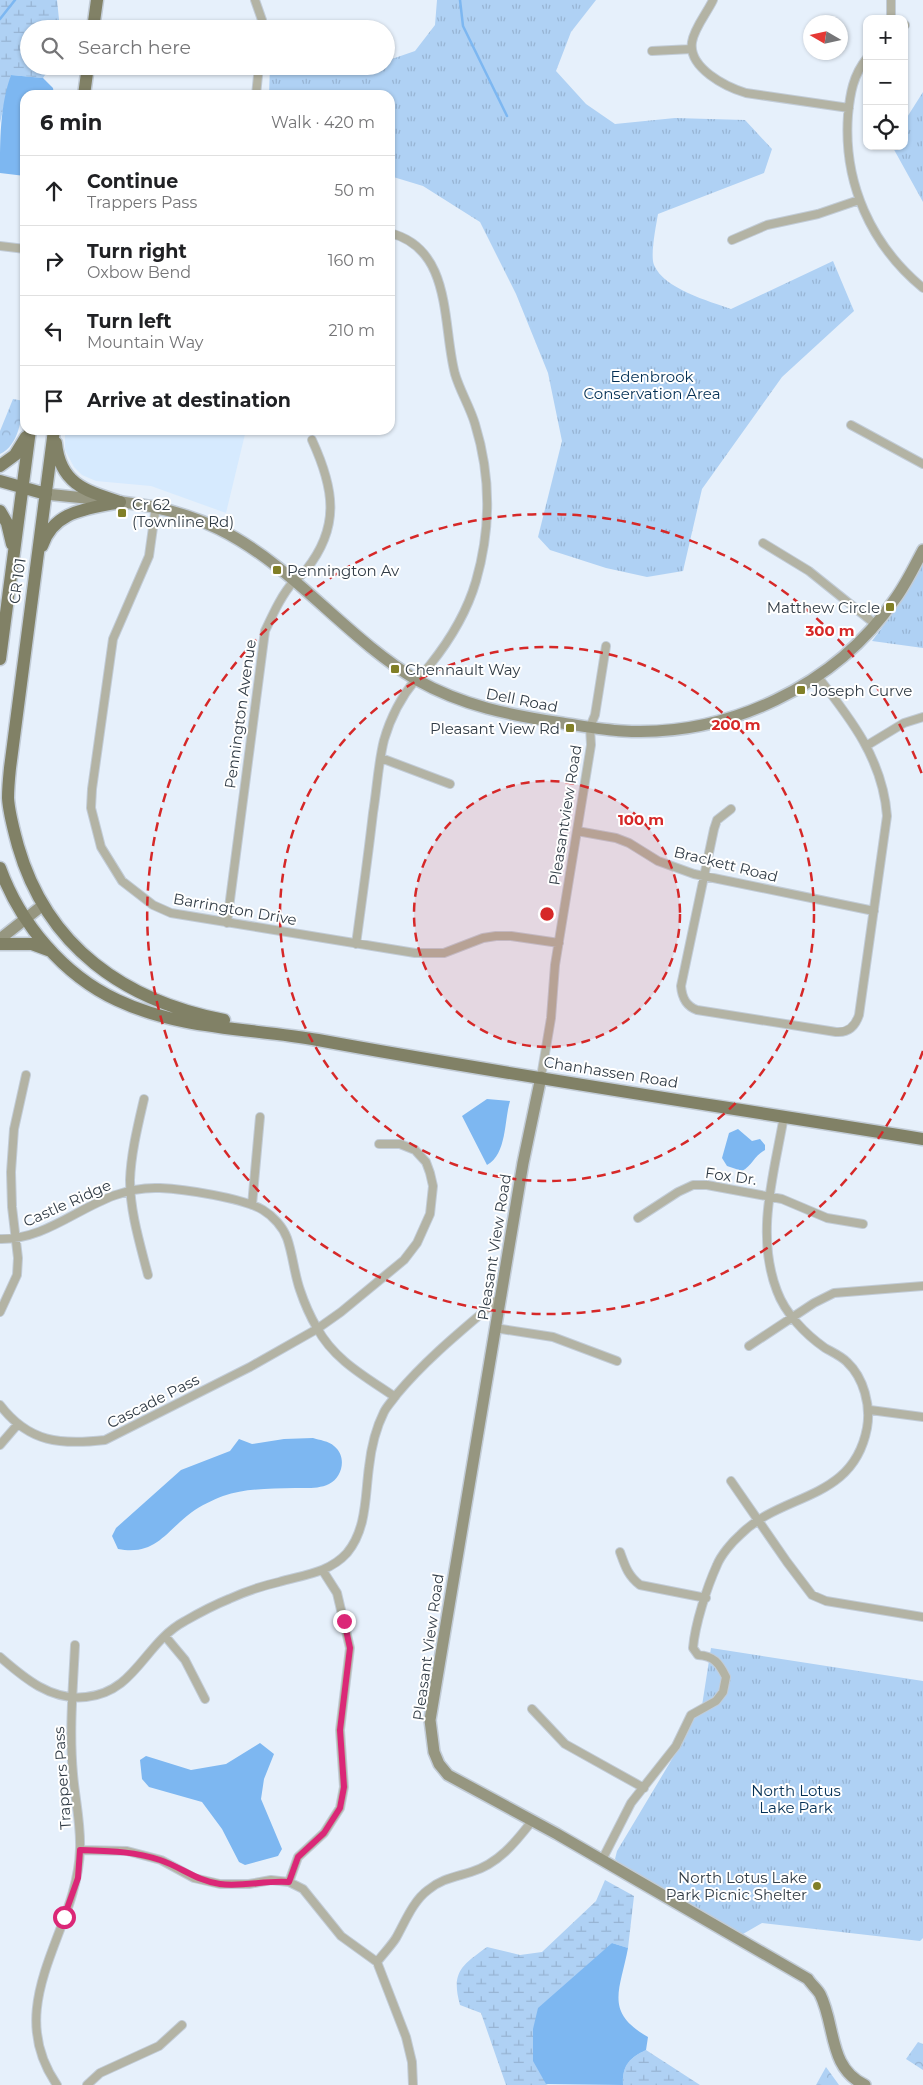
<!DOCTYPE html>
<meta charset="utf-8">
<style>
body{margin:0;font-family:Montserrat,sans-serif;background:#f6f6f6;color:#202124}
.controls{position:absolute;right:15px;top:15px;display:grid;overflow:hidden;border-radius:10px;box-shadow:0 1px 4px #0004}
.controls button{width:45px;height:45px;display:grid;place-items:center;padding:0;border:0;border-bottom:1px solid #e0e0e0;background:#fff;color:#202124;font:25px sans-serif}
.compass{position:absolute;left:803px;top:15px;width:45px;height:45px;border-radius:50%;background:#fff;box-shadow:0 1px 4px #0004;rotate:279deg}
.stop{position:absolute;width:15px;height:15px;margin:-11px;border:4px solid #db2777;border-radius:50%;background:#fff}
.stop.end{background:#db2777;border-color:#fff;box-shadow:0 1px 5px #0008}
.list{margin:0;padding:0;list-style:none}
h2{display:flex;justify-content:space-between;align-items:center;height:65px;margin:0;padding:0 20px;font-size:21px}
h2 small{font-size:16px;font-weight:400;color:#757577}
.list li{display:grid;grid-template-columns:32px 1fr auto;gap:15px;align-items:center;box-sizing:border-box;height:70px;padding:0 20px;border-top:1px solid #e0e0e0}
.list b{display:block;font-size:19px;white-space:nowrap}
.list p{margin:0;font-size:16px;white-space:nowrap;color:#757577}
.list em{font-size:16px;font-style:normal;color:#757577}
.icon{flex:none;width:28px;height:28px;fill:none;stroke:currentColor;stroke-width:2;stroke-linecap:round;stroke-linejoin:round}
.map{position:relative;flex:none;width:923px;height:2085px;overflow:hidden}
.search{position:absolute;background:#fff;box-shadow:0 1px 4px #0004;left:20px;top:20px;width:375px;height:55px;display:flex;align-items:center;gap:12px;box-sizing:border-box;padding:0 18px;border-radius:28px;color:#757577;font-size:19px}
.panel{position:absolute;background:#fff;box-shadow:0 1px 4px #0004;left:20px;top:90px;width:375px;height:345px;border-radius:15px}
.map>svg:first-child{display:block}
.built{fill:#d6eafe}
.forest{fill:url(#forest-crowns)}
.wetland{fill:url(#wetland-marsh)}
.park{fill:url(#park-tufts)}
.water{fill:#7db7f1}
.lines{fill:none;stroke-linecap:round;stroke-linejoin:round}
.stream{stroke:#7db7f1;stroke-width:2.5}
.street-casing{stroke:#c2ccd7;stroke-width:10}
.secondary-casing{stroke:#c2ccd7;stroke-width:14}
.primary-casing{stroke:#c2ccd7;stroke-width:15}
.street{stroke:#b3b3a4;stroke-width:8}
.secondary{stroke:#969680;stroke-width:11}
.primary{stroke:#818166;stroke-width:12}
.route{stroke:#db2777;stroke-width:6}
.ring{fill:none;stroke:#d62828;stroke-width:2.5;stroke-dasharray:9 6}
.poi-dot{fill:#817f27;stroke:#fff;stroke-width:2}
.labels{text-anchor:middle;dominant-baseline:central;stroke-width:4;stroke-linejoin:round;paint-order:stroke}
.park-label{font-size:15px;fill:#043055;stroke:#fff}
.poi-label{font-size:15px;fill:#313c46;stroke:#fff;text-anchor:start}
.street-label{font-size:15px;fill:#313c46;stroke:#fff}
.centre{fill:#d62828;stroke:#fff;stroke-width:2.5}
.ring-label{font-size:15px;text-anchor:middle;font-weight:bold;fill:#d62828;stroke:#fff;stroke-width:4;stroke-linejoin:round;paint-order:stroke}
</style>
<div class="map">
<svg width="923" height="2085" viewBox="0 0 923 2085">
<defs>
<pattern id="forest-crowns" width="20" height="18" patternUnits="userSpaceOnUse" patternTransform="scale(1.25)"><rect width="20" height="18" fill="#afd1f4"/><path d="M2 6a3 3 0 1 1 6 0M12 15a3 3 0 1 1 6 0" fill="none" stroke="#97b4d3"/></pattern>
<pattern id="wetland-marsh" width="20" height="14" patternUnits="userSpaceOnUse" patternTransform="scale(1.25)"><rect width="20" height="14" fill="#afd1f4"/><path d="M1 5h8M5 5V1M11 12h8M15 12V8" fill="none" stroke="#97b4d3"/></pattern>
<pattern id="park-tufts" width="24" height="20" patternUnits="userSpaceOnUse" patternTransform="scale(1.25)"><rect width="24" height="20" fill="#afd1f4"/><path d="M3 7l-1-3M5 7V3M7 7l1-3M15 17l-1-3M17 17v-4M19 17l1-3" fill="none" stroke="#97b4d3"/></pattern>
</defs>
<rect width="100%" height="100%" fill="#e6f0fb"/>
<path class="built" d="M65 430H246L226 513 151 486 96 481 82 475 74 467 65 450Z"/>
<path class="forest" d="M13 399 24 401C21 420 19 445 0 454V431Z
M918 2042 923 2044V2070L906 2059Z
M826 2067 839 2085H816Z"/>
<path class="wetland" d="M0 0H57L60 29H29V66H51L43 78 11 75 0 123Z
M605 1880 634 1896 628 1948 612 1943 546 2084 548 2085H506L481 2013 460 2005C451 1972 461 1966 487 1947L520 1955 542 1952 596 1901Z
M646 2050 700 2085H623C622 2066 629 2058 646 2050Z"/>
<path class="park" d="M437 0H596L571 32 556 71 586 104 615 124 675 118 745 120 772 149 764 173 658 214C656 226 650 255 654 265 664 289 709 301 731 309L833 261 854 311 782 377 702 489 683 571 647 577 606 568 550 550 538 537 562 441 548 373 516 294 480 222 423 186 390 176V95H269L270 66H386V61L415 51 435 25Z
M923 92V202L892 146H904V122Z
M923 564V648L872 641 898 606Z
M711 1648 923 1681V1938L920 1941 762 1923 736 1938 622 1867 615 1859 617 1851 687 1734 693 1718 701 1712Z"/>
<path class="water" d="M11 75 43 78 53 88 54 95H25V176L0 173C0 141 0 105 11 75Z
M487 1099 510 1101C504 1121 507 1154 487 1165L462 1116Z
M738 1129 752 1141 760 1139 765 1145V1150C754 1156 752 1166 742 1171L727 1166 722 1158 729 1133Z
M313 1438C319 1440 329 1441 334 1446 347 1456 343 1477 329 1484 319 1489 306 1488 295 1488 270 1489 246 1488 223 1496 213 1500 200 1506 192 1512 165 1532 156 1556 118 1549L112 1536 116 1528 181 1470 230 1451 239 1439 252 1444 284 1439Z
M260 1743 274 1754 264 1779 261 1799 282 1849 278 1856 245 1865 239 1862 222 1829 202 1802 149 1787 142 1779 140 1760 146 1756 191 1770 226 1764Z
M612 1943 628 1948C620 1991 604 2012 648 2037L646 2050C629 2058 622 2066 623 2085L546 2084 533 2061V2029L538 2008Z"/>
<g class="lines">
<path class="stream" d="M460 0 463 26 507 116
M0 19 15 0"/>
<defs>
<path id="street" d="M255 0 262 20V29
M713 0C707 13 694 28 692 42 688 68 726 87 746 93L849 108
M891 19V0
M904 25H905
M652 51 692 49
M867 58C853 75 850 94 848 115 843 183 871 245 923 288
M256 95 259 66
M732 240 767 225 818 214 859 200
M0 246 25 249
M851 425 923 464
M156 506 149 556 113 639 92 789 91 808 101 847 122 881 153 905 171 913 415 953H444L483 938 496 936H511L559 943
M763 543 809 571 875 624
M866 746 904 723 923 717
M381 758 450 784
M731 809 717 820 714 829 681 986C682 998 686 1006 697 1010L836 1032C848 1033 855 1027 859 1015L887 816C883 760 851 719 818 677
M577 831 616 838 629 843 658 861 694 874 874 911
M227 923 265 631C273 614 282 594 294 581 298 577 303 575 306 570 341 526 334 488 312 440
M356 944C362 900 368 857 373 813 377 789 378 764 384 740 390 719 402 696 416 679 420 674 426 670 430 665 450 640 467 612 476 581 491 529 491 476 475 424 470 407 460 391 455 374 442 325 453 249 390 233
M541 1077 551 1018 555 965 591 745 590 727 595 715 606 646
M144 1099C138 1125 131 1153 130 1180 130 1212 140 1244 148 1275
M252 1205 260 1117
M638 1218 678 1192 693 1185H707L782 1199 827 1218 863 1224
M0 1239C59 1240 95 1185 160 1188 184 1189 243 1198 263 1210 273 1216 283 1227 287 1238 293 1255 294 1273 300 1290 304 1302 310 1316 317 1328 334 1360 366 1377 395 1397
M0 1312 17 1275 18 1258 12 1207 11 1172 14 1129 26 1075
M495 1328 553 1337 617 1361
M749 1346 814 1303 834 1293 923 1286
M0 1405C29 1443 61 1445 105 1440L250 1367 317 1329 341 1312 404 1260 417 1243 430 1214 433 1186 430 1173 426 1162 415 1150 400 1144H379
M870 1410 923 1417
M0 1445 18 1424
M731 1481 787 1562 812 1595 826 1601 923 1617
M620 1552C625 1566 628 1576 640 1585L706 1598
M165 1636 185 1660 205 1699
M0 1657C24 1678 51 1701 86 1697 136 1692 144 1643 185 1621 199 1613 214 1605 229 1599 244 1592 262 1586 279 1582 303 1575 329 1573 347 1553 367 1529 365 1496 369 1467 371 1449 376 1428 384 1412 387 1406 393 1400 397 1394 428 1357 466 1327 502 1296
M532 1709 565 1744 644 1788
M80 1850 127 1851 161 1860 194 1878 220 1884H249L271 1880 289 1882 303 1889 341 1936 377 1962 406 2037 412 2062 413 2085
M602 1860 631 1803 676 1746 691 1715 716 1701 723 1692 726 1677C719 1663 714 1656 698 1655L693 1648C695 1624 707 1587 717 1565 721 1555 732 1542 740 1535 782 1492 853 1502 867 1428 871 1406 864 1378 847 1362 841 1356 832 1352 825 1348 805 1334 785 1313 777 1291 755 1234 774 1174 784 1116
M289 1882 298 1857 324 1833 340 1808 344 1787 340 1730 350 1648 337 1593 323 1571
M377 1962C383 1954 391 1946 396 1938 405 1922 413 1901 428 1890 441 1879 455 1877 471 1872 498 1864 515 1843 532 1821
M57 2085C0 2003 78 1931 80 1849 81 1823 75 1799 73 1774 69 1731 73 1688 75 1645
M87 2085 100 2073 159 2046 182 2025"/>
<path id="secondary" d="M46 494C106 501 163 501 219 529 294 566 346 638 417 680 463 706 510 715 562 723 582 726 603 730 623 731 727 737 836 686 895 599 906 584 914 567 923 550
M0 939 43 905
M541 1077 523 1163 430 1720 434 1752 439 1764 448 1775 557 1834 808 1979C811 1984 817 1989 820 1994 836 2026 828 2068 865 2085"/>
<path id="primary" d="M93 29 97 0
M84 95 88 66
M54 430 10 768C9 778 8 788 8 798 9 814 14 831 18 846 47 947 125 1001 224 1020
M56 443C60 484 86 491 120 502
M0 466 15 455 26 437
M0 481 46 494
M0 511 7 523 12 544
M42 546C54 510 88 509 120 502
M0 659 30 430
M0 868C20 923 63 975 117 1000 180 1030 251 1028 318 1040 519 1077 721 1106 923 1139
M0 944H32L51 951"/>
</defs>
<use href="#street" class="street-casing"/>
<use href="#secondary" class="secondary-casing"/>
<use href="#primary" class="primary-casing"/>
<use href="#street" class="street"/>
<use href="#secondary" class="secondary"/>
<use href="#primary" class="primary"/>
</g>
<g class="lines">
<path class="route" d="M64 1917 78 1878 80 1850C108 1851 133 1851 160 1860 181 1867 197 1881 220 1884 243 1887 266 1880 289 1882L298 1857 324 1833 340 1808 344 1787 340 1730 350 1648 344 1621"/>
</g>
<circle cx="547" cy="914" r="133" fill="#d62828" fill-opacity=".12"/>
<g class="ring">
<circle cx="547" cy="914" r="133"/>
<circle cx="547" cy="914" r="267"/>
<path d="M923 1051A400 400 0 1 1 923 777"/>
</g>
<g class="poi-dot">
<rect x="117" y="508" width="10" height="10" rx="2.5"/>
<rect x="272" y="565" width="10" height="10" rx="2.5"/>
<rect x="885" y="602" width="10" height="10" rx="2.5"/>
<rect x="390" y="664" width="10" height="10" rx="2.5"/>
<rect x="796" y="685" width="10" height="10" rx="2.5"/>
<rect x="565" y="723" width="10" height="10" rx="2.5"/>
<circle cx="817" cy="1886" r="5"/>
</g>
<g class="labels">
<g class="park-label">
<text x="652" y="376">Edenbrook<tspan x="652" dy="17">Conservation Area</tspan></text>
<text x="796" y="1790">North Lotus<tspan x="796" dy="17">Lake Park</tspan></text>
</g>
<g class="poi-label">
<text x="132" y="504">Cr 62<tspan x="132" dy="17">(Townline Rd)</tspan></text>
<text x="287" y="570">Pennington Av</text>
<text x="880" y="607" text-anchor="end">Matthew Circle</text>
<text x="405" y="669">Chennault Way</text>
<text x="811" y="690">Joseph Curve</text>
<text x="560" y="728" text-anchor="end">Pleasant View Rd</text>
<text x="807" y="1877" text-anchor="end">North Lotus Lake<tspan x="807" dy="17">Park Picnic Shelter</tspan></text>
</g>
<g class="street-label">
<text transform="translate(17 581) rotate(-82)">CR 101</text>
<text transform="translate(522 700) rotate(11)">Dell Road</text>
<text transform="translate(240 714) rotate(-82)">Pennington Avenue</text>
<text transform="translate(565 815) rotate(-81)">Pleasantview Road</text>
<text transform="translate(726 864) rotate(14)">Brackett Road</text>
<text transform="translate(235 909) rotate(10)">Barrington Drive</text>
<text transform="translate(611 1072) rotate(9)">Chanhassen Road</text>
<text transform="translate(731 1176) rotate(8)">Fox Dr.</text>
<text transform="translate(67 1203) rotate(-24)">Castle Ridge</text>
<text transform="translate(494 1247) rotate(-81)">Pleasant View Road</text>
<text transform="translate(153 1401) rotate(-27)">Cascade Pass</text>
<text transform="translate(428 1647) rotate(-82)">Pleasant View Road</text>
<text transform="translate(62 1778) rotate(-94)">Trappers Pass</text>
</g>
</g>
<circle cx="547" cy="914" r="8" class="centre"/>
<g class="ring-label">
<text x="830" y="636">300 m</text>
<text x="736" y="730">200 m</text>
<text x="641" y="825">100 m</text>
</g>
</svg>
<div class="controls">
<button>+</button>
<button>−</button>
<button><svg class="icon" aria-label="locate" viewBox="0 0 24 24"><circle cx="12" cy="12" r="6"/><path d="M12 2v4M12 18v4M2 12h4M18 12h4"/></svg></button>
</div>
<svg class="compass" viewBox="-18 -18 36 36"><path d="M0-13l5 13h-10z" fill="#e53935"/><path d="M0 13l5-13h-10z" fill="#757577"/></svg>
<div class="stop" style="left:64px;top:1917px"></div>
<div class="stop end" style="left:344px;top:1621px"></div>
<div class="search"><svg class="icon" aria-label="search" viewBox="0 0 24 24"><circle cx="10" cy="10" r="6"/><path d="M15 15l6 6"/></svg>Search here</div>
<section class="panel">
<h2>6 min<small>Walk · 420 m</small></h2>
<ul class="list">
<li><svg class="icon" aria-label="ahead" viewBox="0 0 24 24"><path d="M12 20V5M6 11l6-6 6 6"/></svg><div><b>Continue</b><p>Trappers Pass</p></div><em>50 m</em></li>
<li><svg class="icon" aria-label="right" viewBox="0 0 24 24"><path d="M7 20v-9h11M14 6l5 5-5 5"/></svg><div><b>Turn right</b><p>Oxbow Bend</p></div><em>160 m</em></li>
<li><svg class="icon" aria-label="left" viewBox="0 0 24 24"><path d="M17 20v-9H6M10 6l-5 5 5 5"/></svg><div><b>Turn left</b><p>Mountain Way</p></div><em>210 m</em></li>
<li><svg class="icon" aria-label="arrive" viewBox="0 0 24 24"><path d="M6 21V4h12l-3 4 3 4H6"/></svg><div><b>Arrive at destination</b></div></li>
</ul>
</section>
</div>
